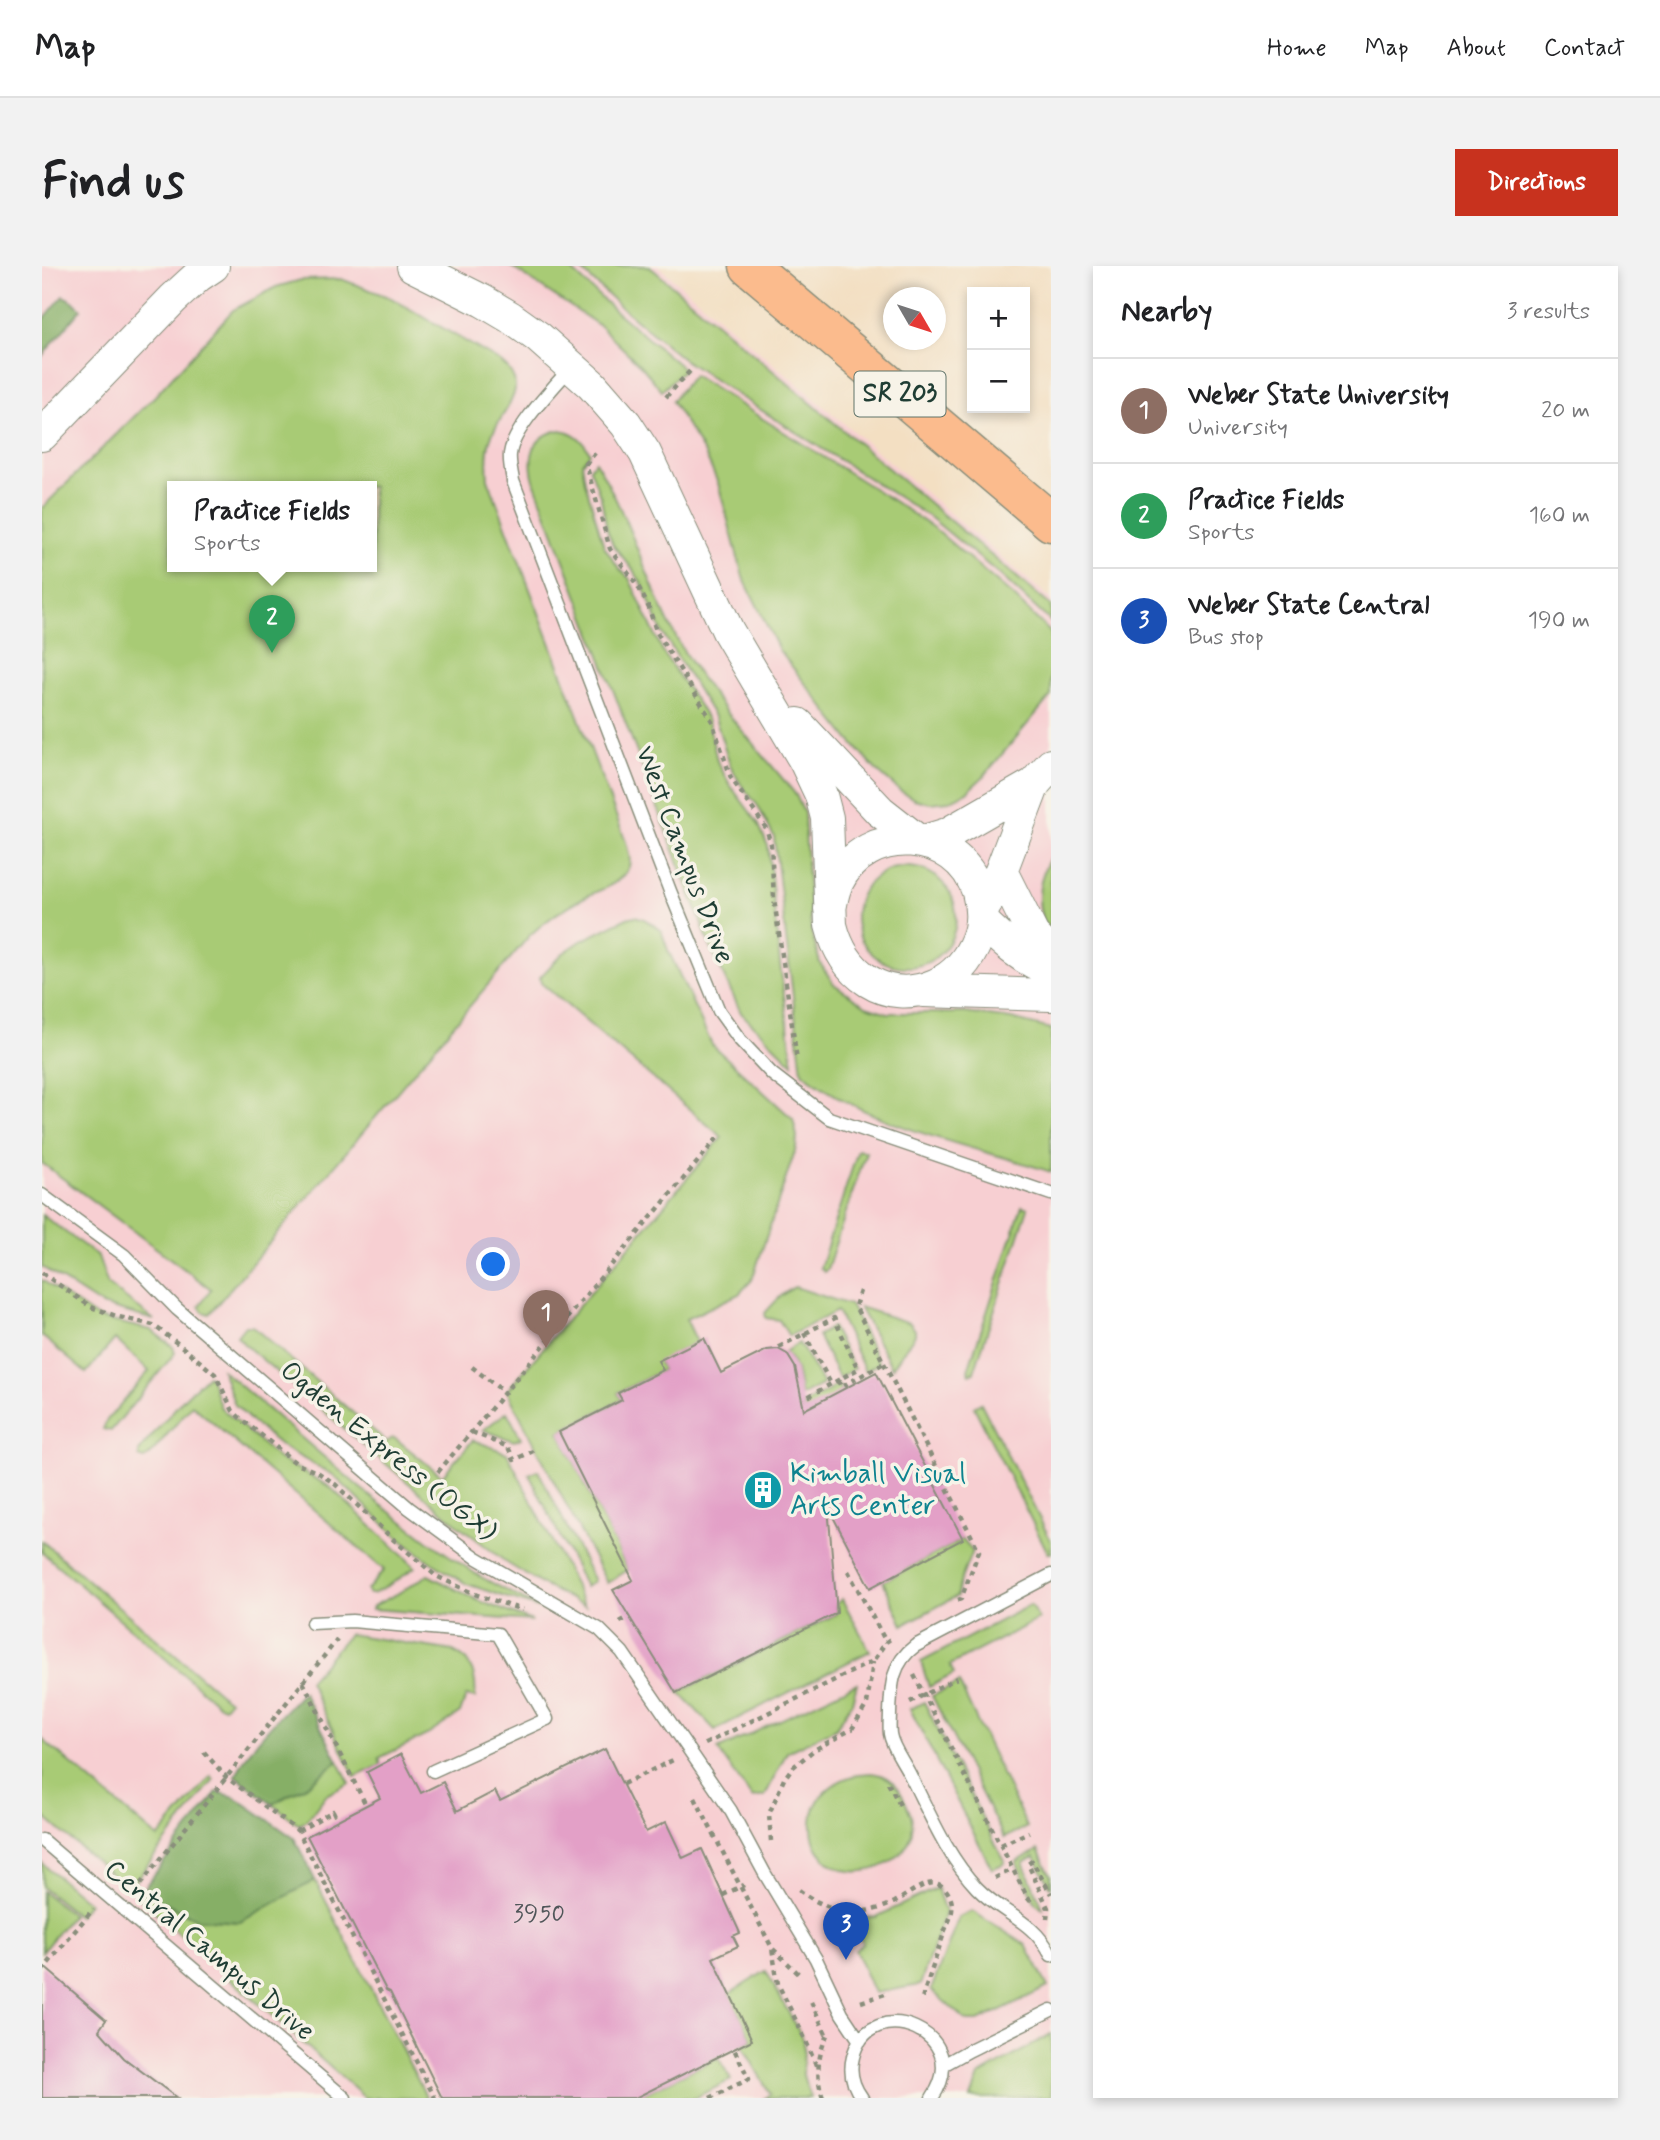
<!DOCTYPE html>
<meta charset="utf-8">
<style>
body{margin:0;font-family:Mynerve,sans-serif;background:#f2f2f2;color:#202124}
.controls{position:absolute;right:21px;top:21px;display:grid;overflow:hidden;border-radius:0px;box-shadow:0 4px 10px #0003}
.controls button{width:63px;height:63px;display:grid;place-items:center;padding:0;border:0;border-bottom:2px solid #e0e0e0;background:#fff;color:#202124;font:35px sans-serif}
.compass{position:absolute;left:841px;top:21px;width:63px;height:63px;border-radius:50%;background:#fff;box-shadow:0 4px 10px #0003;rotate:129deg}
.you{position:absolute;left:452px;top:999px;width:24px;height:24px;margin:-18px;border:5px solid #fff;border-radius:50%;background:#1a73e8;box-shadow:0 0 0 10px #1a73e833}
.badge{display:grid;place-items:center;width:46px;height:46px;border-radius:50%;background:#c8321e;color:#fff;font-size:23px;font-weight:700}
.pin{position:absolute;translate:-50% -58px;filter:drop-shadow(0 2px 4px #0008)}
.pin::after{content:'';position:absolute;top:37px;width:24px;height:21px;background:inherit;clip-path:polygon(0 0,100% 0,50% 100%)}
.popup{position:absolute;left:125px;top:215px;width:210px;height:91px;box-sizing:border-box;display:grid;place-content:center;border-radius:0px;background:#fff;filter:drop-shadow(0 2px 5px #0005);font-size:23px;white-space:nowrap;color:#757577}
.popup b{font-size:26px;color:#202124}
.popup::after{content:'';position:absolute;left:50%;top:100%;margin-left:-14px;border:14px solid transparent;border-top-color:#fff}
.list{margin:0;padding:0;list-style:none}
h2{display:flex;justify-content:space-between;align-items:center;height:91px;margin:0;padding:0 28px;font-size:30px}
h2 small{font-size:23px;font-weight:400;color:#757577}
.list li{display:grid;grid-template-columns:46px 1fr auto;gap:21px;align-items:center;box-sizing:border-box;height:105px;padding:0 28px;border-top:2px solid #e0e0e0}
.list b{display:block;font-size:26px;white-space:nowrap}
.list p{margin:0;font-size:23px;white-space:nowrap;color:#757577}
.list em{font-size:23px;font-style:normal;color:#757577}
.map{position:relative;flex:none;width:1009px;height:1832px;overflow:hidden;border-radius:0px}
header{display:flex;align-items:center;gap:42px;box-sizing:border-box;height:98px;padding:0 35px;background:#fff;border-bottom:2px solid #e0e0e0}
header strong{font-size:33px}
nav{display:flex;gap:38px;margin-inline-start:auto;font-size:24px}
.intro{display:flex;align-items:center;justify-content:space-between;box-sizing:border-box;height:168px;padding:0 42px}
h1{margin:0;font-size:49px}
.button{padding:18px 32px;border-radius:0px;background:#c8321e;color:#fff;font-size:24px;font-weight:700}
main{display:flex;gap:42px;padding:0 42px}
aside{flex:1;background:#fff;border-radius:0px;box-shadow:0 4px 10px #0003}
.map>svg:first-child{display:block}
.built{fill:#f7cfd2;fill-rule:evenodd}
.green{fill:#a8cb75;stroke:#648454;stroke-width:2;fill-rule:evenodd}
.forest{fill:#86af66;stroke:#52764d;stroke-width:2}
.building{fill:#e3a0c7}
.lines{fill:none;stroke-linecap:round;stroke-linejoin:round}
.service-casing{stroke:#898e7b;stroke-width:15}
.tertiary-casing{stroke:#898e7b;stroke-width:34}
.primary-casing{stroke:#898e7b;stroke-width:41}
.path{stroke:#898e7b;stroke-width:4.5;stroke-dasharray:5 5;stroke-linecap:butt}
.service{stroke:#fff;stroke-width:12}
.tertiary{stroke:#fff;stroke-width:32}
.primary{stroke:#fbbb8d;stroke-width:38}
.labels{text-anchor:middle;dominant-baseline:central;stroke-width:7;stroke-linejoin:round;paint-order:stroke}
.number-label{font-size:24px;fill:#505659}
.shield{fill:#f7f3e8;stroke:#60746a;stroke-width:2}
.shield-label{font-size:26px;font-weight:bold;fill:#1f3d34}
.street-label{font-size:28px;fill:#1f3d34;stroke:#f7f3e8}
.culture-label{font-size:28px;fill:#0d838f;stroke:#f7f3e8;text-anchor:start}
</style>
<header>
<strong>Map</strong>
<nav><a>Home</a><a>Map</a><a>About</a><a>Contact</a></nav>
</header>
<div class="intro"><h1>Find us</h1><a class="button">Directions</a></div>
<main>
<div class="map">
<svg width="1009" height="1832" viewBox="0 0 1009 1832">
<rect width="100%" height="100%" fill="#f7f3e8"/>
<filter id="ink" filterUnits="userSpaceOnUse"><feTurbulence type="fractalNoise" baseFrequency=".0143" numOctaves="2"/><feDisplacementMap in="SourceGraphic" scale="14" xChannelSelector="R" yChannelSelector="G"/><feConvolveMatrix kernelMatrix="1 2 1 2 8 2 1 2 1" color-interpolation-filters="sRGB"/></filter>
<filter id="wash" filterUnits="userSpaceOnUse"><feTurbulence type="fractalNoise" baseFrequency=".00686" numOctaves="4" result="noise"/><feDisplacementMap in="SourceGraphic" scale="28" xChannelSelector="R" yChannelSelector="G"/><feGaussianBlur stdDeviation="1.57" result="paint"/><feColorMatrix in="noise" values="0 0 0 0 0 0 0 0 0 0 0 0 0 0 0 0 0 1.4 0 .05"/><feComposite in="paint" operator="in"/></filter>
<g filter="url(#wash)">
<rect width="100%" height="100%" fill="#f3dfc2"/>
<path class="built" d="M0 0H616L1009 333V1832H0ZM130 221H330V301H130Z"/>
<path class="green" d="M468 0H525L571 43 642 103 620 125 601 102 558 60Z
M535 0H607L1009 340V356L957 308 889 252 686 123 641 93 580 42Z
M299 13 349 32 459 96C493 123 456 147 448 174 444 187 445 201 446 213L584 576C586 585 590 595 586 603 577 619 557 624 541 632 522 642 504 654 488 669L167 1048 161 1046 157 1040 169 1023 0 897V242L113 130 191 44 234 21 259 14ZM130 221H330V301H130Z
M651 109 850 234 893 263 971 330 1009 367V430L941 511 925 526 907 535 888 537 872 533 857 524 834 504 806 472 737 384 701 311 676 217 663 188 630 135Z
M519 164C534 167 541 174 548 187L540 197 543 216 562 280 577 302 587 312 622 388 658 441 666 455 675 495 688 519 716 557 726 580 738 698 751 798 699 747 669 682 493 218C485 192 489 169 519 164Z
M553 195C591 256 607 327 644 389 675 440 717 483 754 529L762 547 769 664 778 697 792 718 824 740 846 747H924L969 753 1009 763V906C926 878 829 863 760 806L732 571 716 540 698 517 688 499 673 452 620 366 601 320 592 305 571 279 565 263 559 232 548 202Z
M1009 590V671C992 646 994 616 1009 590Z
M814 651a50 50 0 1 1 100 0a50 50 0 1 1-100 0Z
M593 650 602 653 619 664 626 684 670 779 751 853 755 870 754 882 710 1014 697 1028 644 1053 655 1076 617 1096 621 1104 576 1127 580 1134 517 1166 586 1304 565 1317 465 1125 680 871 499 717 498 711 520 688 539 675 585 652Z
M816 884 824 886 785 1003 782 1006 778 1002Z
M980 940 986 942 932 1106 928 1108 926 1104Z
M0 949 56 990 66 1019 112 1054 59 1039 0 1001Z
M0 1014 56 1052 109 1064 131 1081 133 1087 69 1165 61 1163 65 1154 107 1105 73 1073 44 1107 0 1070Z
M753 1021 808 1039 837 1097 823 1105 795 1045 747 1070 737 1054 724 1052 723 1047C731 1038 741 1026 753 1021Z
M817 1041 868 1057 873 1064V1069L850 1102Z
M203 1060H210L345 1176 350 1172 354 1173 400 1210 431 1174 465 1187 543 1340 501 1319 465 1297 415 1258 202 1078 195 1070Z
M790 1061 812 1103 797 1112 776 1070Z
M757 1077 781 1118 759 1130C756 1114 756 1097 742 1086Z
M180 1104 329 1231 389 1277 437 1310 499 1343 425 1318 387 1295 356 1271 291 1209 242 1182 209 1155 193 1139Z
M166 1109C174 1120 173 1130 179 1142L237 1193 287 1220 373 1301 357 1313 331 1328H327L325 1324 342 1304 150 1139 107 1190 102 1193 97 1191V1186L101 1180 142 1132Z
M796 1119 807 1140 765 1162 761 1139Z
M939 1137 1009 1275V1287H1006L932 1141Z
M465 1146 479 1172 472 1175 441 1164Z
M496 1204 552 1315 543 1321 487 1208Z
M921 1273 930 1285 918 1316 915 1330 861 1359 841 1315Z
M0 1275 181 1430 187 1435 182 1441 177 1439 0 1286Z
M386 1309 435 1334 490 1355 330 1343 331 1340 353 1329Z
M800 1333 828 1385 673 1464 637 1426 795 1348V1337Z
M988 1339 997 1353 908 1399 912 1408 887 1421 879 1396Z
M307 1368 411 1385C430 1394 435 1412 433 1432L424 1430 418 1447 387 1468 337 1492 339 1499 313 1511 267 1415Z
M815 1417 810 1436 794 1462 745 1486 723 1530 710 1532 676 1484Z
M917 1417 985 1561 962 1572 890 1430Z
M882 1436 963 1597 950 1603 868 1443Z
M0 1473 116 1572 169 1510 172 1513 87 1623 0 1549Z
M296 1495 308 1517 284 1529 265 1554 257 1559 230 1538 264 1520Z
M829 1507C845 1509 854 1516 861 1531 868 1545 874 1558 868 1573 857 1602 810 1617 786 1595 775 1585 771 1577 770 1563 768 1528 797 1509 829 1507Z
M996 1584 1009 1610V1622L993 1591 981 1597 1001 1642 994 1638 974 1596Z
M0 1597 47 1637 36 1650 0 1621Z
M273 1614 385 1832H323L96 1631 99 1626 155 1653 198 1656Z
M895 1622 903 1646 878 1719 832 1727 813 1684 821 1677 805 1653 834 1651Z
M0 1625 30 1649 0 1686Z
M930 1645 984 1679 1006 1721 936 1755H926L921 1752 889 1724 917 1651Z
M724 1705 762 1775 761 1809 768 1832H723L728 1828 700 1779 710 1774 687 1728Z
M1009 1768V1832L981 1830 972 1832H929L937 1810Z
M676 1791 689 1814 652 1832H593Z"/>
<path class="forest" d="M21 30 31 35 39 43 0 90V55Z
M261 1426 296 1495 264 1520 230 1538 194 1510C208 1477 237 1452 261 1426Z
M175 1526 193 1531 252 1572 273 1614 198 1656 155 1653 99 1626Z"/>
<g id="blocks">
<path class="building" d="M662 1072 679 1107 725 1084 736 1083 745 1088 753 1101 762 1144 834 1106 921 1273 828 1322 786 1241 795 1347 634 1427 571 1324 591 1314 517 1166 580 1134 576 1127 621 1104 616 1095Z
M563 1483 604 1566 624 1556 641 1592 660 1583 698 1667 691 1670 696 1680 671 1692 710 1774 593 1832H400L348 1726 344 1724 265 1570 338 1532 325 1506 359 1488 379 1527 401 1516 415 1545 453 1525 458 1535Z
M0 1699 64 1754 57 1764 82 1792 135 1832H0Z"/>
</g>
</g>
<g filter="url(#ink)">
<use href="#blocks" fill-opacity="0" stroke="#898e7b" stroke-width="2"/>
<g class="lines">
<defs>
<path id="service" d="M530 100C513 120 471 162 468 188 467 197 470 207 471 215L628 625 677 745 698 774 730 808 787 852 1009 928
M0 929 82 989 135 1043 367 1242 435 1292 557 1363 580 1386 689 1545 723 1608 774 1693 800 1748 818 1775
M1009 1309 873 1380C850 1397 849 1419 848 1447 848 1453 847 1461 848 1468 850 1481 861 1495 867 1507 887 1546 904 1589 935 1622 961 1649 990 1653 1009 1689
M270 1357 310 1355 456 1368 505 1453 391 1505
M0 1574 303 1832
M901 1799 928 1784 1009 1744
M820 1832C811 1820 807 1806 811 1791 827 1724 935 1767 890 1832"/>
<path id="tertiary" d="M371 0 441 35 468 51 496 71 550 119 584 158 603 187 686 365 763 495 779 529 785 552 789 659C801 708 843 740 893 719 913 710 927 694 935 673 941 658 940 641 936 626 916 562 824 556 795 617 791 625 790 634 788 643
M0 169 131 33 156 10 171 0
M756 458 838 545 875 574
M882 575 905 568 992 518
M959 605 991 669 1009 687
M940 646 959 605 992 518 1009 499
M939 654C959 674 982 695 1009 704
M882 725 1009 729"/>
<path id="primary" d="M707 0 1009 256"/>
</defs>
<use href="#service" class="service-casing"/>
<use href="#tertiary" class="tertiary-casing"/>
<use href="#primary" class="primary-casing"/>
<path class="path" d="M624 131 648 105
M553 187 544 198 568 283 596 320 607 342 614 365 670 455 689 512 724 562 729 578 732 633 755 794
M0 1007 49 1041 77 1051 111 1059 139 1080 173 1108 191 1145 198 1152 255 1198 277 1207 293 1218 352 1274 394 1310 435 1329 481 1344
M818 1025 813 1040 937 1285 919 1333 916 1334
M762 1067 789 1118
M737 1081 792 1052 816 1103 762 1133
M430 1101 462 1126
M796 1114 799 1121 842 1097
M430 1166 466 1181 472 1194 491 1185
M396 1206 678 869
M806 1305 844 1376
M578 1356 587 1351
M872 1409 985 1631 990 1637
M261 1416 324 1539
M868 1436 915 1412
M663 1478 831 1395 844 1376 851 1371
M162 1486 184 1511 256 1565 393 1832
M846 1517 859 1541
M581 1518 631 1494
M653 1532 730 1682 736 1718 764 1775 776 1804
M256 1565 291 1545 295 1554
M729 1575 727 1548 742 1513 750 1502 772 1484 810 1463 825 1438 831 1396
M959 1579 987 1566
M953 1612 971 1603
M757 1624C785 1646 820 1653 853 1636 864 1630 874 1621 886 1618 901 1613 912 1631 910 1645 909 1653 903 1662 901 1670 894 1691 887 1712 880 1732
M92 1626 295 1374
M681 1629 702 1619
M1005 1653 1006 1642 986 1598 990 1595 1009 1628
M731 1683 757 1708
M0 1705 51 1643
M769 1736 785 1770
M819 1736 843 1728
M668 1832 707 1813 692 1783
M781 1832C773 1811 776 1789 785 1769"/>
<use href="#service" class="service"/>
<use href="#tertiary" class="tertiary"/>
<use href="#primary" class="primary"/>
</g>
</g>
<defs>
<symbol id="building-disc" viewBox="-11 -11 22 22"><circle r="9.5" fill="#0f9aa8" stroke="#f7f3e8"/><path d="M-4-6H4V6H1V3H-1V6H-4ZM-2.5-4.3h1.7v1.8h-1.7ZM.8-4.3h1.7v1.8H.8ZM-2.5-1h1.7V.8h-1.7ZM.8-1h1.7V.8H.8Z" fill="#fff"/></symbol>
</defs>
<g fill-rule="evenodd">
<use href="#building-disc" x="699" y="1202" width="44" height="44"/>
</g>
<g class="labels">
<g class="number-label">
<text x="497" y="1648">3950</text>
</g>
<rect class="shield" x="812.5" y="105.5" width="91" height="45" rx="5"/>
<g class="shield-label">
<text x="858" y="128">SR 203</text>
</g>
<g class="street-label">
<text transform="translate(642 589) rotate(69)">West Campus Drive</text>
<text transform="translate(346 1186) rotate(39)">Ogden Express (OGX)</text>
<text transform="translate(167 1685) rotate(40)">Central Campus Drive</text>
</g>
<g class="culture-label">
<text x="748" y="1208">Kimball Visual<tspan x="748" dy="32">Arts Center</tspan></text>
</g>
</g>
</svg>
<div class="controls">
<button>+</button>
<button>−</button>
</div>
<svg class="compass" viewBox="-18 -18 36 36"><path d="M0-13l5 13h-10z" fill="#e53935"/><path d="M0 13l5-13h-10z" fill="#757577"/></svg>
<div class="you"></div>
<div class="pin badge" style="left:504px;top:1082px;background:#8d6e63">1</div>
<div class="pin badge" style="left:230px;top:387px;background:#2e9e5b">2</div>
<div class="popup"><b>Practice Fields</b>Sports</div>
<div class="pin badge" style="left:804px;top:1694px;background:#1a4fb4">3</div>
</div>
<aside>
<h2>Nearby<small>3 results</small></h2>
<ul class="list">
<li><span class="badge" style="background:#8d6e63">1</span><div><b>Weber State University</b><p>University</p></div><em>20 m</em></li>
<li><span class="badge" style="background:#2e9e5b">2</span><div><b>Practice Fields</b><p>Sports</p></div><em>160 m</em></li>
<li><span class="badge" style="background:#1a4fb4">3</span><div><b>Weber State Central</b><p>Bus stop</p></div><em>190 m</em></li>
</ul>
</aside>
</main>
